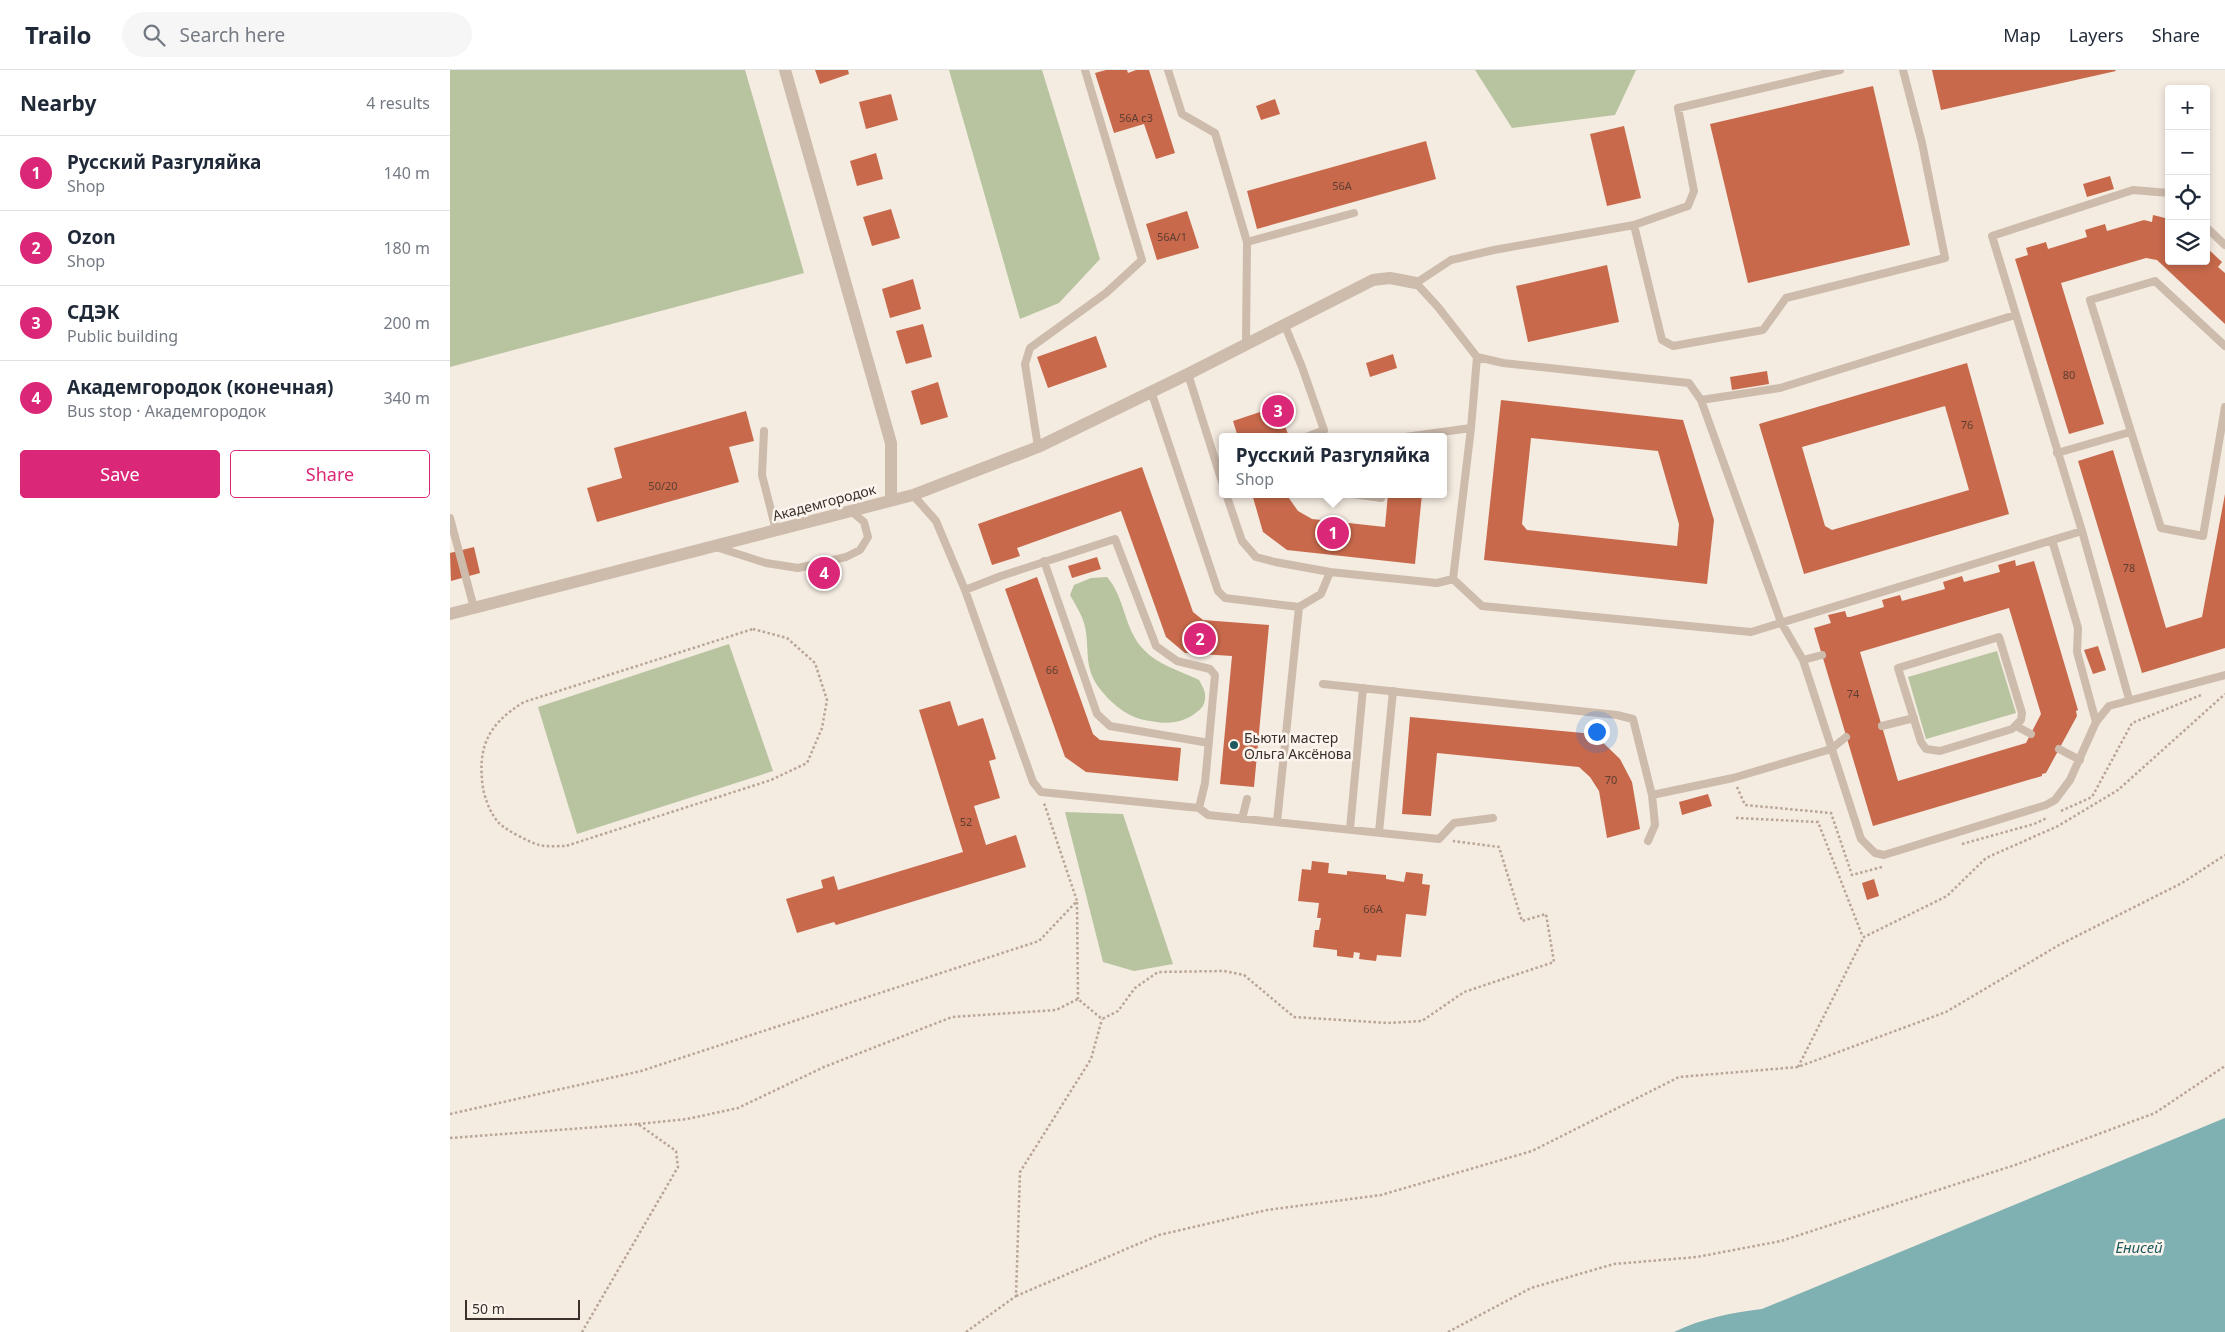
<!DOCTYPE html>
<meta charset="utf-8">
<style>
body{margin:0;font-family:"Noto Sans",sans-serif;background:#f6f6f7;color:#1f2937}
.controls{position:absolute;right:15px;top:15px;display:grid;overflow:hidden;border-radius:5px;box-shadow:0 2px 8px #0003}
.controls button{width:45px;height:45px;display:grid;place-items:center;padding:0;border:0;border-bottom:1px solid #e0e1e3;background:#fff;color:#1f2937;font:25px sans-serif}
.scale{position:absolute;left:15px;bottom:12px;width:115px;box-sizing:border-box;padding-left:5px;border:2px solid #3b302b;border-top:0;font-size:14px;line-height:18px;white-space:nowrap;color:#3b302b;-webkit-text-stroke:4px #fbf5ee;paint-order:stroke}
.you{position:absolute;left:1146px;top:661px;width:18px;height:18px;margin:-12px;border:4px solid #fff;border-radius:50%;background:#1a73e8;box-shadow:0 0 0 8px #1a73e833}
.badge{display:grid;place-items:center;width:32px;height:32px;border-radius:50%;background:#db2777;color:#fff;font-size:16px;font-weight:700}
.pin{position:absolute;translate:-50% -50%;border:2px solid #fff;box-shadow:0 1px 5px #0006}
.popup{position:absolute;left:769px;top:363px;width:228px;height:65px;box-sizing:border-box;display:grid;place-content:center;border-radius:5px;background:#fff;filter:drop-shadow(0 1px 4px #0005);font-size:16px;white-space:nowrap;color:#747a83}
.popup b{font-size:19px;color:#1f2937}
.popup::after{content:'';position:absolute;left:50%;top:100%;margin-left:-10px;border:10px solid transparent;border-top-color:#fff}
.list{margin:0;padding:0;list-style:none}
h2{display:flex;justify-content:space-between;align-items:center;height:65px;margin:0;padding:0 20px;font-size:21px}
h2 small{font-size:16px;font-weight:400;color:#747a83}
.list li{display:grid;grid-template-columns:32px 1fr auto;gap:15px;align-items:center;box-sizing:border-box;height:75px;padding:0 20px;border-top:1px solid #e0e1e3}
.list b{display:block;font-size:19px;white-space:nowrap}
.list p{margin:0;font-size:16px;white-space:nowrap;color:#747a83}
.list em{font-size:16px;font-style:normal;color:#747a83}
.actions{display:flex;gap:10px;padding:15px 20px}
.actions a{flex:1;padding:11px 0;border:1px solid #db2777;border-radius:5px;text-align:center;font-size:18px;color:#db2777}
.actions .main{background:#db2777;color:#fff}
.icon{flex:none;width:28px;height:28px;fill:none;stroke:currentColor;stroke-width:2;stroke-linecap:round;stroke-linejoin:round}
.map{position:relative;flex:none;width:1775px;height:1262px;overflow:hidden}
header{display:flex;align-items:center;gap:30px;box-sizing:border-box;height:70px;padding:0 25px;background:#fff;border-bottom:1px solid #e0e1e3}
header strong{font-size:24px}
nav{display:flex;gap:28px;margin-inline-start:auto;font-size:18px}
.search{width:350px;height:45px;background:#f6f6f7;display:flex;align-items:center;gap:12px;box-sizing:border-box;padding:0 18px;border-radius:28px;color:#747a83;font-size:19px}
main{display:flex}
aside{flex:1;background:#fff}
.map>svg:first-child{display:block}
.green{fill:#b8c4a0}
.water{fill:#7fb0b2}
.building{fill:#c8694b;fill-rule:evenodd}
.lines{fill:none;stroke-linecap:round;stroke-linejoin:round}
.path{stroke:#b9a596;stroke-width:2.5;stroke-dasharray:2.5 2.5;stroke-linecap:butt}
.lane{stroke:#cdbbac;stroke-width:8}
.street{stroke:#cdbbac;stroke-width:12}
.poi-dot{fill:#1f5a5e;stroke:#fbf5ee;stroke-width:2}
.labels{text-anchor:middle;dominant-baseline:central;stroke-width:5;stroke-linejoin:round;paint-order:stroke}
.number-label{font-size:11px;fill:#5e3e33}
.street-label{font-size:14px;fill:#3b302b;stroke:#fbf5ee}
.poi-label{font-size:14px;fill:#3b302b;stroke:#fbf5ee;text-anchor:start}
.water-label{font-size:15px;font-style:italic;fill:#1f5a5e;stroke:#fbf5ee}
</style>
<header>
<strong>Trailo</strong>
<div class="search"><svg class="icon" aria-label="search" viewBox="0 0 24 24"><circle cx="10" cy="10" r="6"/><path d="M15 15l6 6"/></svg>Search here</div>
<nav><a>Map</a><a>Layers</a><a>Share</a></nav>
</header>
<main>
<aside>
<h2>Nearby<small>4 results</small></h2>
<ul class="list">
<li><span class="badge">1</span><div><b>Русский Разгуляйка</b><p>Shop</p></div><em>140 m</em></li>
<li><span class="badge">2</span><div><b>Ozon</b><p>Shop</p></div><em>180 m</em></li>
<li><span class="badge">3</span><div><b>СДЭК</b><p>Public building</p></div><em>200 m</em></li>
<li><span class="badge">4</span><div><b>Академгородок (конечная)</b><p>Bus stop · Академгородок</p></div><em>340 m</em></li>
</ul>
<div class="actions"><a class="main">Save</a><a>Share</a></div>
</aside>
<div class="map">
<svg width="1775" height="1262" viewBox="0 0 1775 1262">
<rect width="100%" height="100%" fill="#f4ebe1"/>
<path class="green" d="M0 0H295L354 203 0 297Z
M499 0H592L650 189 609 233 570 249Z
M1025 0H1186L1165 45 1062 58Z
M657 507C675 527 674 560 694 580 708 595 731 601 749 610 751 614 755 620 755 624 756 631 753 638 748 641 731 656 712 654 690 649 675 645 659 631 650 619 632 596 641 578 634 553 631 543 625 534 620 525L624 515 641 508Z
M279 574 323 701 127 764 88 637Z
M1547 581 1566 643 1476 669 1458 607Z
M615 742 673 744 723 894 684 901 653 892Z"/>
<path class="water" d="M1775 1048V1262H1224C1253 1248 1281 1243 1312 1239Z"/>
<path class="building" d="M365 0H398L399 4 370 14Z
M656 0H677L678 3 686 0H699L725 83 706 89 694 54 664 63 645 3Z
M1482 0H1665L1666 1 1491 40Z
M1423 16 1460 175 1298 213 1260 54Z
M441 24 448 50 416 59 409 32Z
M825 29 830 44 811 50 806 36Z
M1174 56 1191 128 1157 136 1140 64Z
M976 71 986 109 807 159 797 121Z
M426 83 433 109 407 116 400 91Z
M1660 106 1664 119 1637 127 1633 114Z
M441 139 450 168 422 176 413 147Z
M737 141 749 178 707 190 696 154Z
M1703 145 1719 149V191H1756L1757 178 1772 192 1768 197 1775 203V254L1707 190 1696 188 1611 213 1654 354 1619 364 1565 189 1578 185 1576 178 1596 172 1598 179 1637 167 1635 160 1655 154 1657 161 1694 150 1702 152Z
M1157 195 1169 252 1078 272 1066 216Z
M463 209 471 239 440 248 432 219Z
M473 254 482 287 456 294 446 261Z
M646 266 657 297 598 318 587 287Z
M943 284 947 298 920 307 916 293Z
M1517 293 1559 444 1354 504 1309 354ZM1495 336 1519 420 1382 460 1375 456 1352 377Z
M1317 301 1319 314 1282 320 1280 307Z
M488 312 498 347 471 355 461 321Z
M1051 330 1233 350 1264 450 1257 514 1034 490ZM1081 368 1208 381 1229 454 1227 476 1077 460 1072 454Z
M828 336 839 367H788L783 351Z
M296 341 304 371 279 377 289 412 147 452 137 418 172 408 164 378Z
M1663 380 1716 558 1752 547 1775 424V578L1692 603 1628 391Z
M692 397 743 542 753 550 819 555 804 717 770 714 782 586 735 583 716 567 671 441 567 478 570 486 542 495 528 454Z
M802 424H836L848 441 862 449 935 457 938 424H972L965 494 837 480 813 462Z
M24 477 30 503 1 511 0 483Z
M647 487 651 499 622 508 618 496Z
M1565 490 1566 496 1584 491 1628 640 1626 641 1627 646 1596 703 1592 704V706L1423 756 1364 558 1381 553 1378 545 1395 541 1397 547H1400L1434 537 1432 530 1450 525 1452 531 1495 519 1493 512 1512 506 1514 512 1550 502 1548 495ZM1559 538 1591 644 1576 673 1448 711 1410 582Z
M587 507 643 664 650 670 731 678 728 711 636 702 615 687 555 519Z
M1648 576 1656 600 1643 604 1634 580Z
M500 631 508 656 533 648 546 689 539 691 550 728 524 736 536 775 566 765 576 797 386 855 384 852 347 863 336 829 373 818 371 810 384 806 388 820 513 782 469 640Z
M960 647 1144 664 1170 689 1182 712 1190 759 1157 768 1149 721 1140 707 1129 697 987 683 981 746 952 744Z
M1258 724 1262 736 1232 745 1229 732Z
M862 791 879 793 878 803 897 805V801L936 805V809L954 812 956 802 973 804 972 814 980 815 976 846 956 844 951 887 927 885 926 891 909 889 910 883 904 882 903 888 887 886V880L863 877 865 860H869L871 848H867L869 833 848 831 852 799 861 800Z
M1424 809 1429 826 1417 830 1412 813Z"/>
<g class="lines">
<path class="path" d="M303 559 337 568 365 593 377 630 372 658 357 693 321 710 116 776C108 776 97 777 89 775 79 772 56 760 49 753 41 745 35 729 33 718 27 677 38 654 74 632Z
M1287 717 1295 735 1381 743 1402 805 1432 797
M1611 741 1642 727 1682 653 1751 625
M1286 748 1368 752 1412 865 1414 867 1497 826 1536 788 1608 756 1668 720 1775 624
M1512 774 1584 754 1597 748
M627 832 628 929
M1348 997 1414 867
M0 1044 191 1001 589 871 627 831 594 733
M188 1054 237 1049 288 1038 374 997 502 947 606 940 628 929 652 949 668 941 685 918 708 902 774 901 794 905 844 947 938 953 972 951 1014 922 1104 892 1096 844 1072 851 1049 777 1003 771
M0 1068 188 1054 226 1081 228 1097 132 1262
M566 1226 709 1165 817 1140 931 1125 1082 1081 1229 1007 1348 997 1496 942 1609 875 1732 813 1775 785
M516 1262 566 1226 570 1102 641 989 652 949
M998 1262 1081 1218 1164 1194 1247 1187 1331 1171 1565 1095 1705 1043 1775 996"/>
<path class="lane" d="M718 0 732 44 765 63 797 172 796 274
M1390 0 1228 38 1244 121 1238 136 1184 155 1044 180 1001 190 966 213 988 237 1027 287 1053 293 1239 313 1251 330 1330 318 1565 245
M1184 155 1212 270 1223 276 1313 260 1336 228 1495 188 1472 73 1453 0
M1756 157 1775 175
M797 172 904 143
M835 256 852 297 874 360 856 367
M1775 276 1705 211 1640 230 1711 458 1753 466 1775 337
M738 304 773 415
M701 321 768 521 775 528 849 537
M1251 330 1331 552 1353 590 1411 769 1425 783 1434 785 1596 735 1605 730 1620 710 1646 652 1659 636 1775 605
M314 361 312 405 326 460
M955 367 1021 358 1027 287
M588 377 575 294 580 278 656 223 692 190 635 0
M1607 383 1680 362
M776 424 792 471 806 487 825 492 880 502 871 524 849 537 827 752
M903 424 931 428 932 424
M463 425 486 451 515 520 583 712 591 722 749 738 758 745 989 769 1004 753 1043 748
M0 448 24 538
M1602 470 1628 558 1627 582 1646 652
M266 477 316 493 348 498 396 487 410 480 418 467 414 452 401 441
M594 491 647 644 660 656 759 673
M880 502 987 513 1003 509 1021 358
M987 513 1003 509 1032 536 1301 562 1632 461
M515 520 551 506 665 469 706 576 727 591 760 599 765 605 755 713 749 738
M1549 567 1572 643 1571 650 1562 659 1490 681 1476 679 1471 672 1448 598Z
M1353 590 1372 585
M873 614 1167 645 1183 649 1202 725 1283 708 1381 679 1396 667
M1679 629 1632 461 1542 166 1683 120 1719 123
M1432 656 1464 648
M1566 656 1581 664
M1609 679 1630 690
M792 749 797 729
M900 759 913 618
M929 762 943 621
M1198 771 1205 755 1202 725"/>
<path class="street" d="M335 0 441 373V430
M0 544 463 425 588 377 738 304 923 210 940 208 966 213"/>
</g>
<circle class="poi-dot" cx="784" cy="675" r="5"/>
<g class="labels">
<g class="number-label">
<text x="686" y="47">56А с3</text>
<text x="892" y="115">56А</text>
<text x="722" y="166">56А/1</text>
<text x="1619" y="304">80</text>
<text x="1517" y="354">76</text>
<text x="213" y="415">50/20</text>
<text x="1679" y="497">78</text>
<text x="602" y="599">66</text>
<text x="1403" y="623">74</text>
<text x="1161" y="709">70</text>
<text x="516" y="751">52</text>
<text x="923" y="838">66А</text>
</g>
<g class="street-label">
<text transform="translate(374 432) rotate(-15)">Академгородок</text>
</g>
<g class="poi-label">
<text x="794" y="667">Бьюти мастер<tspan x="794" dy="16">Oльга Аксёнова</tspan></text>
</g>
<g class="water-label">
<text x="1689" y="1177">Енисей</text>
</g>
</g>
</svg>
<div class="controls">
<button>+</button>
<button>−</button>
<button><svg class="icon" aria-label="locate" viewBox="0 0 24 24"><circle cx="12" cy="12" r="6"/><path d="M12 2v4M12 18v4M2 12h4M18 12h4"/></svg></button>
<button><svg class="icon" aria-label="layers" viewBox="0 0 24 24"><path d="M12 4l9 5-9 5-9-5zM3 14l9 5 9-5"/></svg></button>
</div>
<div class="scale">50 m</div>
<div class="you"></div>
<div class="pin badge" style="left:883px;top:463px">1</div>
<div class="popup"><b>Русский Разгуляйка</b>Shop</div>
<div class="pin badge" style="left:750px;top:569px">2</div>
<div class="pin badge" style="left:828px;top:341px">3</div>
<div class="pin badge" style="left:374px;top:503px">4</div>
</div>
</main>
